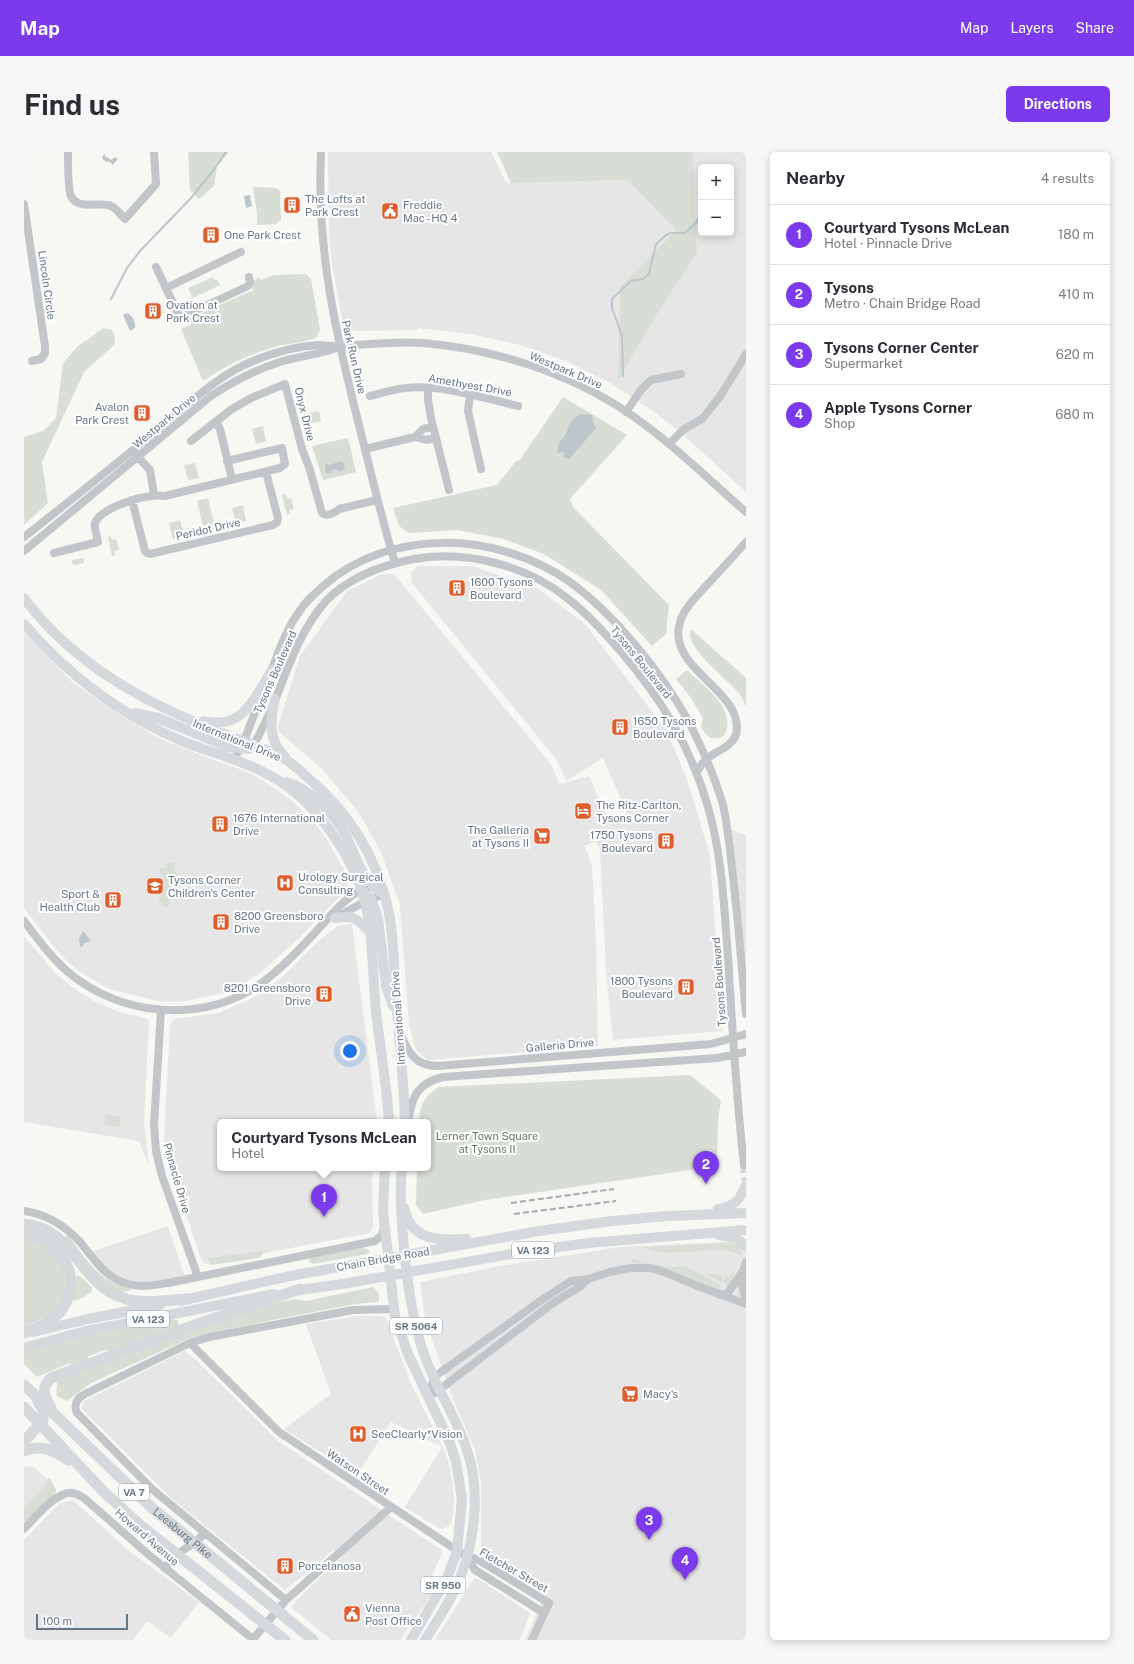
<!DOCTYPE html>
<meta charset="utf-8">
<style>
body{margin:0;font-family:"Public Sans",sans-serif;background:#f7f7f7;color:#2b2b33}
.controls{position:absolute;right:12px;top:12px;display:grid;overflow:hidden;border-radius:6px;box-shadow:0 2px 10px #0003}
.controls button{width:36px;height:36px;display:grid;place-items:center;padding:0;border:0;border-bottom:1px solid #e1e1e2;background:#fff;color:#2b2b33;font:20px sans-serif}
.scale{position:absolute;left:12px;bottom:10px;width:92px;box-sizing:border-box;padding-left:4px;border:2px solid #677684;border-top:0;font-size:11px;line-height:14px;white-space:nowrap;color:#677684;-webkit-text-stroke:3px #fff;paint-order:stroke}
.you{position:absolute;left:326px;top:899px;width:14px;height:14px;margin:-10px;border:3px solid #fff;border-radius:50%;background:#1a73e8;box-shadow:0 0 0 6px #1a73e833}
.badge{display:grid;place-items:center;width:26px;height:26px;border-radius:50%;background:#7c3aed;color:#fff;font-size:13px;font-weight:700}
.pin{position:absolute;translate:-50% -33px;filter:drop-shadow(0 1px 2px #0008)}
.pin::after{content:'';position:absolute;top:21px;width:14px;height:12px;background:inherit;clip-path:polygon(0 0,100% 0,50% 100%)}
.popup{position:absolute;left:193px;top:967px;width:214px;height:52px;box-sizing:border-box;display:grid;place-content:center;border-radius:6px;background:#fff;filter:drop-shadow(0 1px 3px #0005);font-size:13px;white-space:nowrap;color:#7c7c81}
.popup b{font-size:15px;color:#2b2b33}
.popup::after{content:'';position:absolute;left:50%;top:100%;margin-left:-8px;border:8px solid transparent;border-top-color:#fff}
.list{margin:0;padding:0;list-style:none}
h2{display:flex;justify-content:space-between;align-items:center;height:52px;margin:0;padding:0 16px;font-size:17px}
h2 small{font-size:13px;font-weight:400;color:#7c7c81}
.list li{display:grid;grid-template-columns:26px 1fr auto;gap:12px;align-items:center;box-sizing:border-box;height:60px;padding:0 16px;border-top:1px solid #e1e1e2}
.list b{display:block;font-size:15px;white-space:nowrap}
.list p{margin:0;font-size:13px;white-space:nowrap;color:#7c7c81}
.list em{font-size:13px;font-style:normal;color:#7c7c81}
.map{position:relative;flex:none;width:722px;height:1488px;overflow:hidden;border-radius:6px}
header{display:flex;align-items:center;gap:24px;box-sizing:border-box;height:56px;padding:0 20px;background:#7c3aed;color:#fff}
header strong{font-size:19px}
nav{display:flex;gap:22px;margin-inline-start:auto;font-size:14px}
.intro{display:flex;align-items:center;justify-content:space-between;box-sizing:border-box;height:96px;padding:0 24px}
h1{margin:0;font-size:28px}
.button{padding:10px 18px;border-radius:6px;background:#7c3aed;color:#fff;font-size:14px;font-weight:700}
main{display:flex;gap:24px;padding:0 24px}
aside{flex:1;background:#fff;border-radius:6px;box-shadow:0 2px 10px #0003}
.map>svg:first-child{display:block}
.built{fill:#e5e6e5;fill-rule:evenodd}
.green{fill:#d8ded5}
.water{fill:#bcc6cb}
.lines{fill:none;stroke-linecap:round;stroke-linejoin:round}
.stream{stroke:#bcc6cb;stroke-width:2}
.minor-tunnel{stroke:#d3d7d8;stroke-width:8;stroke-dasharray:8 4;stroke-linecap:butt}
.minor{stroke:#c2c6c9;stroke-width:8}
.major{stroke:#d5d9dc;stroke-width:10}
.highway{stroke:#d5d9dc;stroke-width:11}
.rail{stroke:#a5aab0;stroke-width:2;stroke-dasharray:6 3;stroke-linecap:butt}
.labels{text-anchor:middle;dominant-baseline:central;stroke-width:4;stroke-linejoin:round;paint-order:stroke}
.shield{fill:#fff;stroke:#959fa9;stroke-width:1}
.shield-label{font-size:10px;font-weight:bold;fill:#677684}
.poi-label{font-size:11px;fill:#677684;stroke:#fff;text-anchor:start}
.street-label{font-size:11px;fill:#677684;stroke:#fff}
.park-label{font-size:11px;fill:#657761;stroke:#fff}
</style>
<header>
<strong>Map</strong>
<nav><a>Map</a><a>Layers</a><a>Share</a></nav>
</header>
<div class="intro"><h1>Find us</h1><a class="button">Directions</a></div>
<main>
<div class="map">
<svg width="722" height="1488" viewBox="0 0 722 1488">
<rect width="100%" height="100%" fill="#f7f7f4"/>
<path class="built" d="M304 0H467L482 31 603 28 652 78 596 135 594 227 630 167 673 101 669 0H722V340L656 280 625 256 586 231 542 209 496 193 447 182 394 176 393 178 330 179 325 176 322 172H319L308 112 305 80ZM677 15H707V81H677Z
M393 414H448L514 437 561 472 643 579 664 630 686 704 698 879 589 888 582 819 576 699 572 689 560 694 568 712 572 789 574 894 404 908 392 898 385 873 376 753 357 700 333 658 299 618 253 578 276 504 323 439 358 422H370L526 611 536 632 565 624 586 671 604 664 579 606 542 629 532 607 388 431 387 421Z
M0 480 48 530 95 562 134 586 179 604 218 618 237 627 267 648 289 669 300 683 320 718 324 727 323 737 275 786 236 821 220 831 199 841 162 849 138 850 85 837 56 820 44 810 30 795 0 756Z
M704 677 722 683V864Z
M328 772 353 970H196V1016H349L348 1028 349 1075 346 1081 182 1112 177 1107 145 1012 140 987 146 874 148 870 151 867 194 861 227 847 256 827 298 786 314 774Z
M0 784 31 821 52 838 70 849 95 860 121 866 125 869 120 970 125 1014 115 989 0 970Z
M144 1074 162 1128 124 1135 90 1126 66 1100Z
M722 1089V1488H501L522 1440 457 1398V1330L451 1298 429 1247 401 1167 396 1130 476 1114 596 1095Z
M334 1164H357L362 1166 387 1232 418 1293 424 1308 428 1327 430 1348 429 1365 427 1372 423 1375 418 1377 413 1375 381 1355 418 1295 367 1270 333 1323 260 1277 307 1242 282 1172Z
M161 1199 173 1209 254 1289 419 1399 402 1437 408 1442 376 1488H307L267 1455 287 1434 319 1405 310 1398 261 1438 147 1346 58 1257 59 1251 62 1248Z
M2 1314 11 1316 29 1333 0 1363V1315Z
M49 1348 105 1399 175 1450 147 1486 123 1469 109 1488H0V1388L36 1351Z
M451 1425 506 1461 496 1488H411Z"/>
<path class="green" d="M164 0H205L193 15 190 34 175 47 166 38Z
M473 0H669L673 101 630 167 594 228 596 135 652 78 603 28 487 31Z
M229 35 253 36 256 39 257 68 252 72 233 73V61Z
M282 122 287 127 296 178 293 185C281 191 266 191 254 194 224 203 205 212 179 229L157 177 167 173 165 167 229 138 228 135 230 129 235 125 237 128 249 123Z
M189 125 191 128 193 127 196 133 169 146 164 136Z
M80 176 88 178 91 185 90 193 60 220 18 310 24 351 0 373V285L19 279 32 266 39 211 54 194Z
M539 245 603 283 546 347 549 355 645 453 642 482 628 494 577 438 520 402 479 387 434 378 385 381 375 374 369 356 473 333 492 309H495Z
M295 259 297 269 282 273 280 262Z
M239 274 242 289 232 292 228 277Z
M324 286 332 320 299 328 288 294Z
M171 311 175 326 164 328 160 313Z
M262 342 263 347 267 346 270 357 265 358 266 362 263 363 258 343Z
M184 346 191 375 180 378 173 349Z
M219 353 222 369 212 371 208 356Z
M156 368 160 384 149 387 145 371Z
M87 384 88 388 92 387 95 398 91 399V403L88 404 84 385Z
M59 406 60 411 49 413 48 408Z
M667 477 722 526V555C720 552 719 547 717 544 707 529 658 495 667 477Z
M663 518C681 535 714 557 700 584 688 590 683 585 677 575L679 566 667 546 652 527Z
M144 710 151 711 150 718 159 729 141 743 147 752 141 756 134 746 137 744 139 725 135 720 136 716H141Z
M666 923 697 948 694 968 693 1014 461 1048 399 1062 392 1053 393 1016H404V970H395C396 952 400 946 414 935Z
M82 962 97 965 96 975 80 972Z
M42 1084H45C66 1112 72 1127 108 1137 101 1143 86 1138 80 1132 65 1118 53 1101 41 1086Z
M0 1085 25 1094 40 1116 42 1137 35 1155 27 1162 0 1175Z
M707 1091C713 1093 718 1095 718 1103 686 1089 650 1110 619 1095Z
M339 1096 345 1098 346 1100 343 1102 289 1112 285 1109 286 1105Z
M239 1099V1102L235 1106 194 1112 187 1113 183 1106Z
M608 1107C620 1111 633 1113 646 1115 651 1115 657 1114 662 1115 673 1120 685 1126 696 1133L697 1138C688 1137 679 1132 671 1128 649 1119 633 1111 608 1111L607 1110Z
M681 1121 698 1123V1131Z
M707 1122H711L705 1135 703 1136 700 1130V1123L705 1125Z
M53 1123 63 1130 68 1136V1139C62 1144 55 1149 48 1148Z
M349 1135C354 1139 357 1143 354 1150L332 1152 188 1180 164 1187 67 1231 43 1249 33 1244 32 1240 33 1237V1229L241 1153 272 1147 282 1149Z
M149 1167 153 1168 155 1171 153 1174 90 1197 87 1200 82 1198 65 1204 61 1209 46 1215V1211L13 1225 0 1212V1200L70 1182Z
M26 1326 32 1338 31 1342 4 1368 0 1370V1355L22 1334 23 1327Z"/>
<path class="water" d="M80 2 81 3V5H83L87 8 91 5 94 7 89 13 84 9 82 10 78 6Z
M226 43 228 54 222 56 220 44Z
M103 161C109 164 112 170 111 176L106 179 99 163Z
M558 262 568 263 570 273 573 275 545 307 539 305 541 300 533 301 535 290C548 280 539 270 558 262Z
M317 309 319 310 321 316 320 318 315 319 312 317 308 318 307 321H302L301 314 302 312 306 313Z
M59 779 67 789 61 791 58 795 56 794 55 787Z"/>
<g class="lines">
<path class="stream" d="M87 147 103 116 116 99 167 46 188 20 202 0
M599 224 598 184 588 156V147L607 129 619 127 625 122 632 92 641 84 646 81H661L672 71 676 62"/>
<path class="minor-tunnel" d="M720 1013 722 1031"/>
<path class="minor" d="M44 0C44 8 44 38 47 44 54 59 75 49 87 54 92 56 97 63 101 67L132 32 130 0
M297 0C292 99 313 187 337 281 348 325 358 368 371 411
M0 52 21 194V201L17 207 8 209
M132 115 156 166 224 134 226 130 225 125
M142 136 217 100
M404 236V248L407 266 425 338
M446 242 444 259 457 317
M346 244C358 241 370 237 382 236 417 232 459 246 494 254
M602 260 617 238 627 228 657 222
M192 270 196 277 208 327
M391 285 399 277 409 275
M167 289 208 257 227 246 261 232 278 297 286 318 298 361C303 365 311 361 315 357L353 348
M645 292 659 278 679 266 697 243 722 202
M341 297 391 285 402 288 412 286
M111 302 126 318 130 343
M108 348 121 399 123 401 126 402 249 373 253 370 254 366 242 320
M0 385C46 349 92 312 137 275 162 254 185 232 214 216 238 204 266 195 294 193 302 193 311 195 319 194 345 192 372 189 399 191 470 197 543 220 603 260 646 289 683 326 722 360
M0 399 187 244C208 230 231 218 256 210 274 204 294 203 312 196
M30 401 74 390C73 384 70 377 71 371 77 356 114 345 129 344 133 343 137 344 141 344L256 316 261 312 258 296 203 309
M246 522C255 499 262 477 277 457 283 448 291 442 298 435 365 375 474 379 546 430 591 463 638 521 665 570 678 596 691 625 699 653 705 680 707 707 710 734 715 777 718 820 722 862
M230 593C237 579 244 565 250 551 264 516 276 478 302 449 325 425 359 413 390 407 442 398 502 413 543 446 564 462 581 481 598 501 638 548 667 595 684 655 698 703 700 754 704 804 708 874 712 943 720 1013
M210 608 220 589 240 537
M673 620C675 616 678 611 682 608 692 598 706 597 712 583 722 537 638 517 657 467 662 454 673 444 683 433 696 419 709 405 722 390
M313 765 340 750 360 742
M0 769C16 790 32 812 53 827 108 867 188 870 243 827 262 812 280 793 297 774 309 761 320 747 337 738 342 736 348 734 354 732
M137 858 130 973 132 999 138 1024 174 1125
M377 883C385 902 392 914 414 914L687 892 722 882
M384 969C388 945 393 931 419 925L693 906 722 900
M0 1059C22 1062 41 1074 56 1090 70 1107 81 1126 104 1132 117 1136 130 1133 144 1131L351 1089 358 1083 360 1075
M722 1110C717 1122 717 1135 722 1147
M696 1143 704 1141 717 1122
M166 1191 255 1280 443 1405 453 1407 525 1451 508 1488
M411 1241 529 1151 557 1134 564 1127
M404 1246 410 1225 519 1147 547 1129 564 1127 586 1120 606 1116H627L643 1121 671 1133 722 1152
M0 1377C10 1367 33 1338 49 1341 53 1342 57 1344 60 1346L125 1403 230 1488
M443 1405 451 1418 520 1461
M142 1417C147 1402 157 1400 169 1392 173 1389 177 1385 180 1381
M262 1448 128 1337 53 1261C48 1250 56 1244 65 1240L166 1191 185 1185 329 1158 370 1157
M229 1487 262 1448 367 1355"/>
<path class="major" d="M0 446C50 513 121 551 198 581 219 589 241 596 261 607 269 612 276 619 283 625 324 659 352 704 364 756 370 785 370 816 372 845 375 887 380 928 381 970
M0 472C44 523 98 564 160 590 188 601 219 608 245 623 293 648 335 711 344 764 349 795 349 827 352 859 356 896 363 933 365 970
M251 547C246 569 244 588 261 605
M111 561 134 566 205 595 225 597 230 593
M180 569C219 579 231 545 248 518
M262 630C287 637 310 661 322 684 332 704 339 732 360 742
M337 738 347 747 354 766 362 834 369 854
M311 766C329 763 332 766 345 779
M361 1016 359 1059 371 1164 384 1202 426 1291 432 1310 438 1347 433 1399 423 1426 387 1488
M378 1016C375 1046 378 1076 381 1106 385 1141 390 1177 403 1210 414 1239 432 1265 442 1295 458 1338 451 1398 430 1439 422 1456 411 1472 401 1488
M380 1056C388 1090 414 1088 442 1087
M694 1057C710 1055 716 1048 722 1033
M695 1083 712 1086 722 1094
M268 1139 312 1133 499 1100 564 1091 722 1078
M156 1149 266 1124 515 1079 588 1069 643 1064 722 1061
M9 1180 64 1167 136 1153
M0 1196 58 1180 250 1142"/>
<g class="highway">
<path d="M0 1072C50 1076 55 1132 99 1146 119 1153 142 1148 163 1147"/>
<path d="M0 1082C34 1089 61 1122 39 1156 30 1169 14 1175 0 1181"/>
<path id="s1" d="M0 1233 127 1355 289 1488"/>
<path d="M0 1255 80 1340 116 1373 261 1488"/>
<path d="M27 1256C21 1245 16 1236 27 1226L168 1174 276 1137"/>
<path d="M0 1290 19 1268V1257L14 1250"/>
<path d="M0 1299C17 1292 30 1298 44 1308"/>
</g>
<path class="rail" d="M487 1051 590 1037
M490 1062 592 1049"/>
</g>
<defs>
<symbol id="building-square" viewBox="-11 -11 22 22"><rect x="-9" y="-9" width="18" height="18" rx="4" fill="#de5d2c" stroke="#fff"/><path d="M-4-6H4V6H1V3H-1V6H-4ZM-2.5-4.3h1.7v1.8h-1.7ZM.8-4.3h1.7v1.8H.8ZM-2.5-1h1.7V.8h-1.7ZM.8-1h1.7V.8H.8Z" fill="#fff"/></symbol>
<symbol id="civic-square" viewBox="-11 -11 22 22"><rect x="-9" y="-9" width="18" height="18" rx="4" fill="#de5d2c" stroke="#fff"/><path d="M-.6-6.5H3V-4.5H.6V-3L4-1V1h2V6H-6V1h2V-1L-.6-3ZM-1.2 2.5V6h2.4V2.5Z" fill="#fff"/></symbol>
<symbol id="hotel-square" viewBox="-11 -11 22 22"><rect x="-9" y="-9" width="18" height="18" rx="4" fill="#de5d2c" stroke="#fff"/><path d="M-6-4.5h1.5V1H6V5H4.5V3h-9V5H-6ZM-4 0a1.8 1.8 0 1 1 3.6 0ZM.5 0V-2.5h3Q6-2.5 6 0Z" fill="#fff"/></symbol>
<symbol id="supermarket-square" viewBox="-11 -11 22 22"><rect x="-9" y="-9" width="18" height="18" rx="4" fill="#de5d2c" stroke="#fff"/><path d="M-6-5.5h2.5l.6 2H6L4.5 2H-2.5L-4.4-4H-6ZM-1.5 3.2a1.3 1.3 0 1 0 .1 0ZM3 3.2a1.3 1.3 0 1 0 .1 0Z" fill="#fff"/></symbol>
<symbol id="hospital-square" viewBox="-11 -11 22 22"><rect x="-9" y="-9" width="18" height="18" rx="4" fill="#de5d2c" stroke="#fff"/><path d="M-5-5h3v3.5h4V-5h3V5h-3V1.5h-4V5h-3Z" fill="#fff"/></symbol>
<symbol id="school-square" viewBox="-11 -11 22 22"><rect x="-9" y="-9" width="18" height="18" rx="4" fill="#de5d2c" stroke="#fff"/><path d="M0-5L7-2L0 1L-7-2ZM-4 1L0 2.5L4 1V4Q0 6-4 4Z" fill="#fff"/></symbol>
</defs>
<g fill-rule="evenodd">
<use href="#building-square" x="258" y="43" width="20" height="20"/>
<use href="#civic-square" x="356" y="49" width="20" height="20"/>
<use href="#building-square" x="177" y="73" width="20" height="20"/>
<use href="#building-square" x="119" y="149" width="20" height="20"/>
<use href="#building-square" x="108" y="251" width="20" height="20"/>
<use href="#building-square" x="423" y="426" width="20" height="20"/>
<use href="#building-square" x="586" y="565" width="20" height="20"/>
<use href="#hotel-square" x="549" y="649" width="20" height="20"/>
<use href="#building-square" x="186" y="662" width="20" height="20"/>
<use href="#supermarket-square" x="508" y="674" width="20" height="20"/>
<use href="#building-square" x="632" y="679" width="20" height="20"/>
<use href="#hospital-square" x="251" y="721" width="20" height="20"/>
<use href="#school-square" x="121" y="724" width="20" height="20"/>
<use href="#building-square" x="79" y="738" width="20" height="20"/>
<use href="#building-square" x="187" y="760" width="20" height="20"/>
<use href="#building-square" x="652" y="825" width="20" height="20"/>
<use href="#building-square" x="290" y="832" width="20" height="20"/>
<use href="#supermarket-square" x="596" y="1232" width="20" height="20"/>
<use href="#hospital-square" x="324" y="1272" width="20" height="20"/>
<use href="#building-square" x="251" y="1404" width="20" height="20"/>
<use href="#civic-square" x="318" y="1452" width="20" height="20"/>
</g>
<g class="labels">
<g class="shield">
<rect x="488" y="1090" width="42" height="16" rx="3"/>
<rect x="103" y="1159" width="42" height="16" rx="3"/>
<rect x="366" y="1166" width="52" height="16" rx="3"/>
<rect x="95" y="1332" width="30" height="16" rx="3"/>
<rect x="397" y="1425" width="44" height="16" rx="3"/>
</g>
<g class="shield-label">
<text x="509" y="1098">VA 123</text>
<text x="124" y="1167">VA 123</text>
<text x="392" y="1174">SR 5064</text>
<text x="110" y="1340">VA 7</text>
<text x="419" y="1433">SR 950</text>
</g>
<g class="poi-label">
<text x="281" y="47">The Lofts at<tspan x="281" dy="13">Park Crest</tspan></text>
<text x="379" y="53">Freddie<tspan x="379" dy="13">Mac - HQ 4</tspan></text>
<text x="200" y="83">One Park Crest</text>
<text x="142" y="153">Ovation at<tspan x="142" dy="13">Park Crest</tspan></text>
<text x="105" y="255" text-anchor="end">Avalon<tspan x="105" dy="13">Park Crest</tspan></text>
<text x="446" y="430">1600 Tysons<tspan x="446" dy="13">Boulevard</tspan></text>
<text x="609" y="569">1650 Tysons<tspan x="609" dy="13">Boulevard</tspan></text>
<text x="572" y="653">The Ritz-Carlton,<tspan x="572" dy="13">Tysons Corner</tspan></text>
<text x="209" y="666">1676 International<tspan x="209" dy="13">Drive</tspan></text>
<text x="505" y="678" text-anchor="end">The Galleria<tspan x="505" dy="13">at Tysons II</tspan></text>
<text x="629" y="683" text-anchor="end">1750 Tysons<tspan x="629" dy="13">Boulevard</tspan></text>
<text x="274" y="725">Urology Surgical<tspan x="274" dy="13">Consulting</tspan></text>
<text x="144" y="728">Tysons Corner<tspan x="144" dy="13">Children's Center</tspan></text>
<text x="76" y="742" text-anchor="end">Sport &amp;<tspan x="76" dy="13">Health Club</tspan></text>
<text x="210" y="764">8200 Greensboro<tspan x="210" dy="13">Drive</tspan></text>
<text x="649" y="829" text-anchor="end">1800 Tysons<tspan x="649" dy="13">Boulevard</tspan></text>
<text x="287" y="836" text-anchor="end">8201 Greensboro<tspan x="287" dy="13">Drive</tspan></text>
<text x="619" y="1242">Macy's</text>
<text x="347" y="1282">SeeClearly*Vision</text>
<text x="274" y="1414">Porcelanosa</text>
<text x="341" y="1456">Vienna<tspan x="341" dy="13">Post Office</tspan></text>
</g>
<g class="street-label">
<text transform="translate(23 133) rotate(82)">Lincoln Circle</text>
<text transform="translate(330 205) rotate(77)">Park Run Drive</text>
<text transform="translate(542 218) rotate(23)">Westpark Drive</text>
<text transform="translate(446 233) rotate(10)">Amethyest Drive</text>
<text transform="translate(281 262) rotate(76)">Onyx Drive</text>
<text transform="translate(140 269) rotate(-40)">Westpark Drive</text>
<text transform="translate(184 377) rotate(-13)">Peridot Drive</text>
<text transform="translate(617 510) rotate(51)">Tysons Boulevard</text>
<text transform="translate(251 520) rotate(-66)">Tysons Boulevard</text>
<text transform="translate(213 588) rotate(22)">International Drive</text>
<text transform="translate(695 830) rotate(-94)">Tysons Boulevard</text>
<text transform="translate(374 866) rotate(-94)">International Drive</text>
<text transform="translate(536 893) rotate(-5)">Galleria Drive</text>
<text transform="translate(153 1026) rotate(74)">Pinnacle Drive</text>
<text transform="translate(359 1107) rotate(-10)">Chain Bridge Road</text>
<text transform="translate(334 1320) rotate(34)">Watson Street</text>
<text stroke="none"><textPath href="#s1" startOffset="217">Leesburg Pike</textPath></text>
<text transform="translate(123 1385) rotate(41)">Howard Avenue</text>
<text transform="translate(490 1418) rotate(30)">Fletcher Street</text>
</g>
<g class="park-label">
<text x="463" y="984">Lerner Town Square<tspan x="463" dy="13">at Tysons II</tspan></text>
</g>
</g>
</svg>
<div class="controls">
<button>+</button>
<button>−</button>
</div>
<div class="scale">100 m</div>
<div class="you"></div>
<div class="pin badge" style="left:300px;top:1065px">1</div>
<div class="popup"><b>Courtyard Tysons McLean</b>Hotel</div>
<div class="pin badge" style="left:682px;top:1032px">2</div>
<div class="pin badge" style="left:625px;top:1388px">3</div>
<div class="pin badge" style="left:661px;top:1428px">4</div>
</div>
<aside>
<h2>Nearby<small>4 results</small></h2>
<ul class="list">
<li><span class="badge">1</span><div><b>Courtyard Tysons McLean</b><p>Hotel · Pinnacle Drive</p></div><em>180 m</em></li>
<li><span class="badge">2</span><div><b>Tysons</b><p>Metro · Chain Bridge Road</p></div><em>410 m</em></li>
<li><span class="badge">3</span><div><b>Tysons Corner Center</b><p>Supermarket</p></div><em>620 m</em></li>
<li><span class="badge">4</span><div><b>Apple Tysons Corner</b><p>Shop</p></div><em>680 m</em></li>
</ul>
</aside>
</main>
